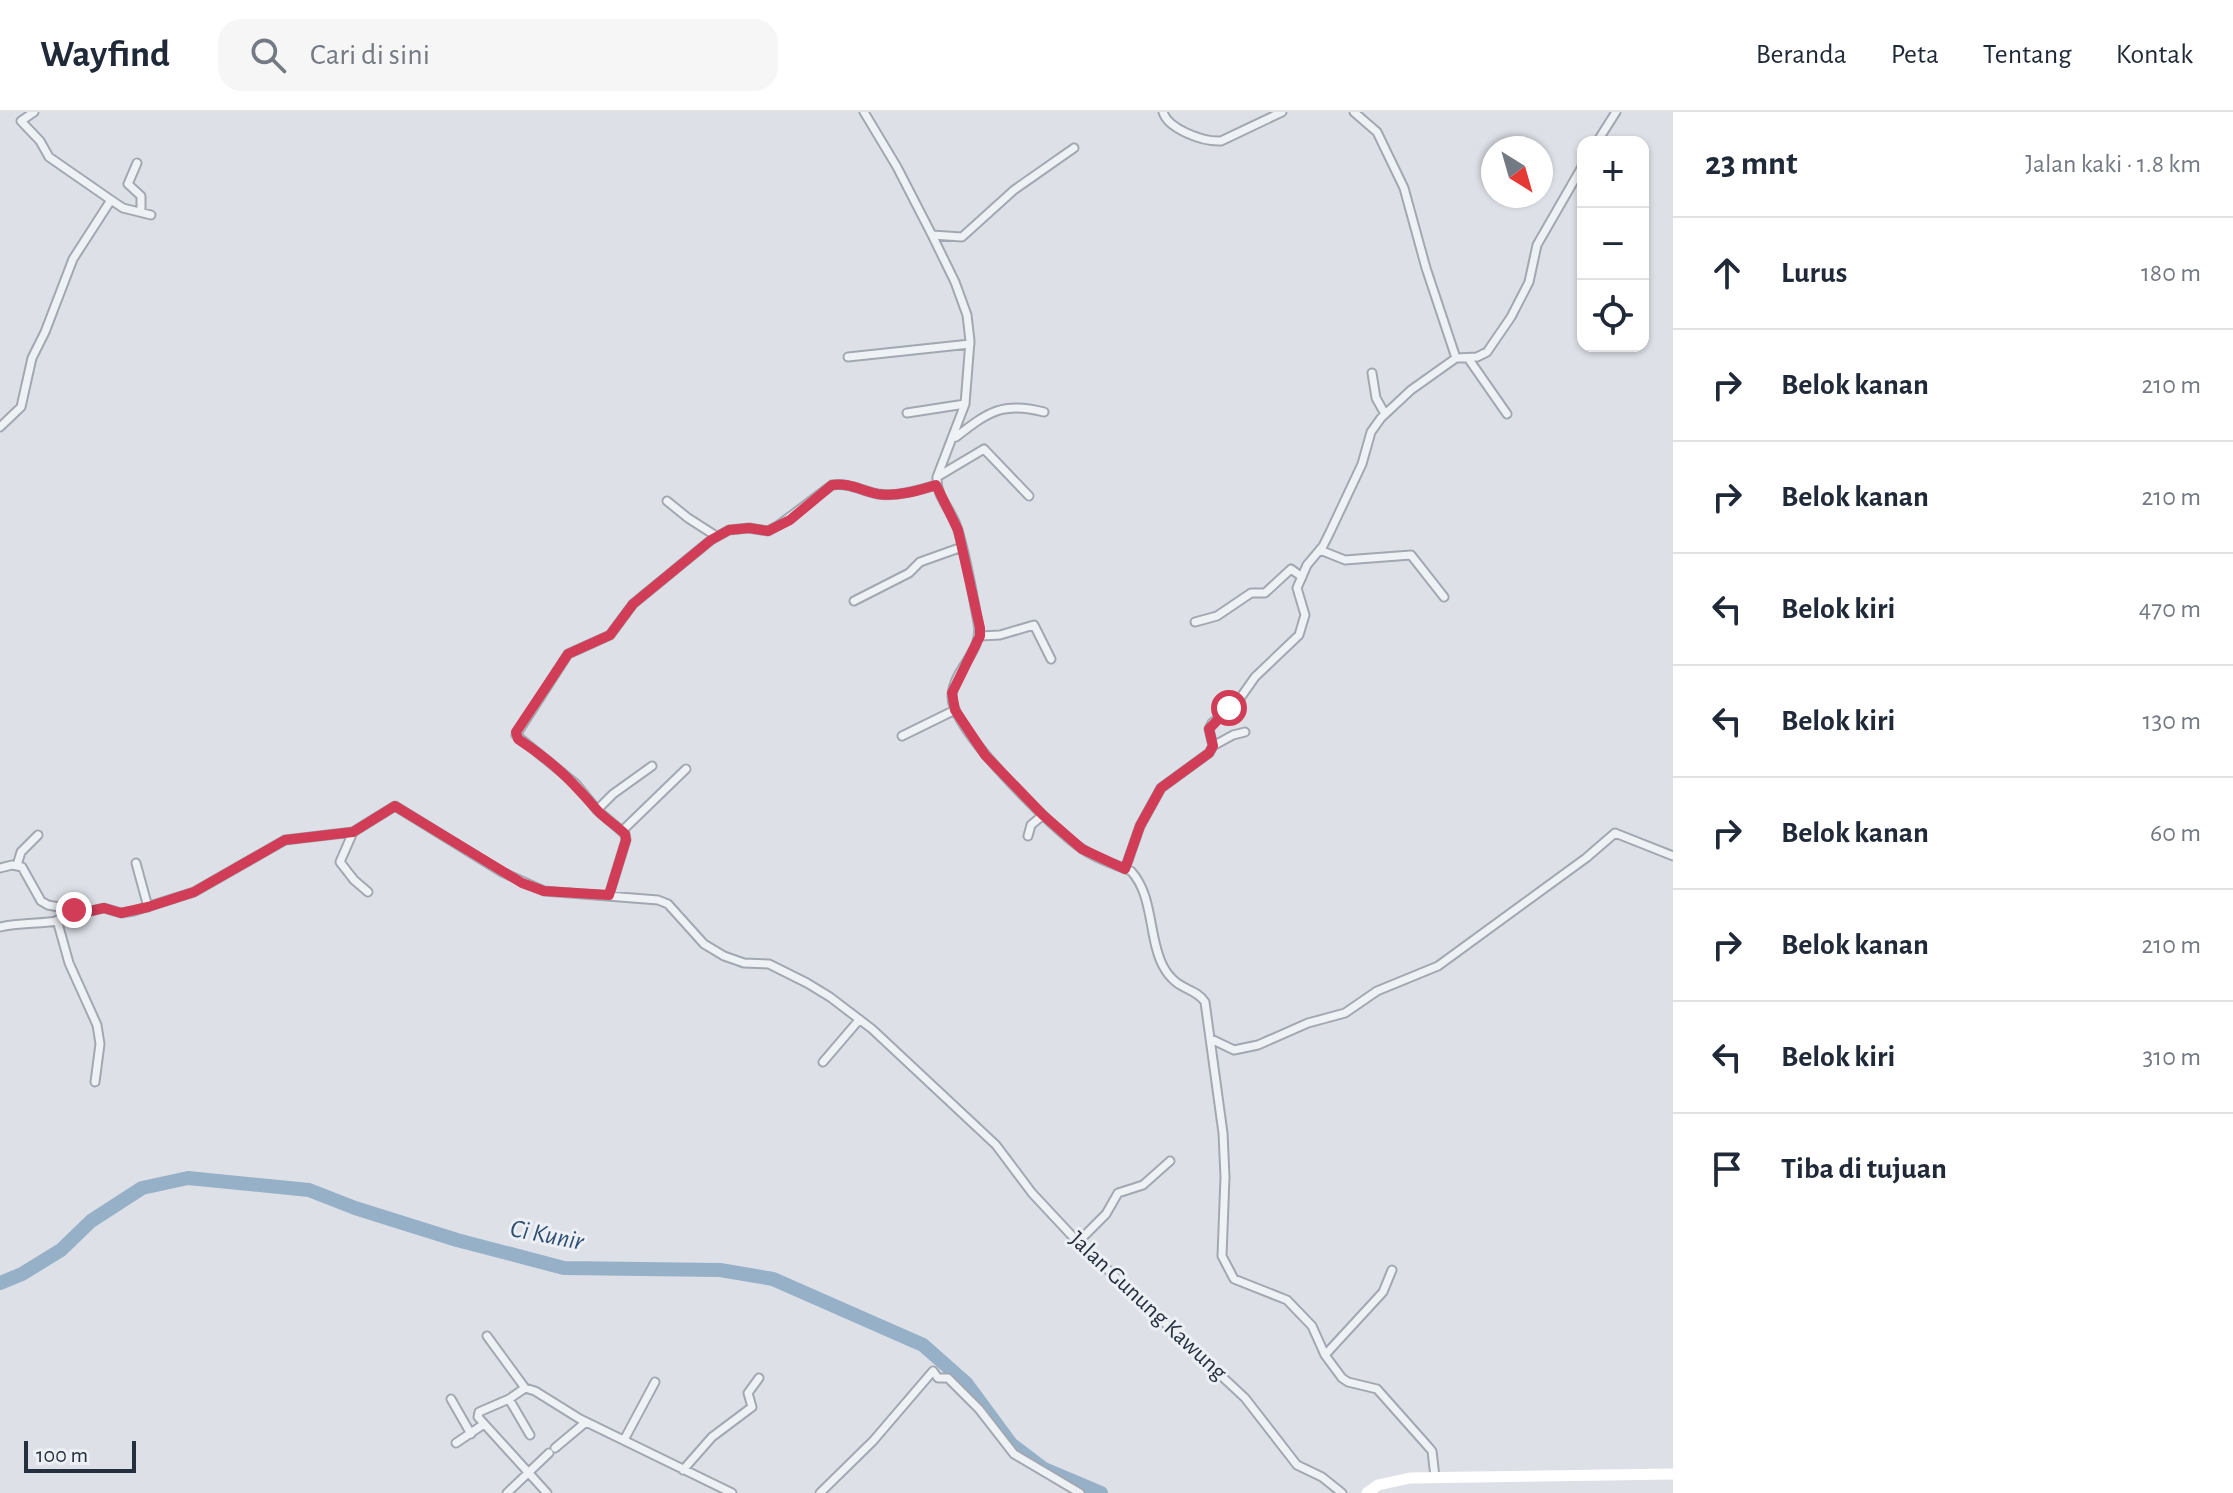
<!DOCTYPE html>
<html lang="id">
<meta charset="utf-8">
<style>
body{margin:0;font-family:"Alegreya Sans",sans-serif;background:#f6f6f7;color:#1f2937}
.controls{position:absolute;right:24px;top:24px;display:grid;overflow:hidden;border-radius:16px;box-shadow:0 2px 6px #0004}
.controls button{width:72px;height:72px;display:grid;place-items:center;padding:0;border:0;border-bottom:2px solid #e0e1e3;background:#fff;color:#1f2937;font:40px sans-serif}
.compass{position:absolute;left:1481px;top:24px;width:72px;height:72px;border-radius:50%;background:#fff;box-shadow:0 2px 6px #0004;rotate:143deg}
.scale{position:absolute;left:24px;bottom:20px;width:112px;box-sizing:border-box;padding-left:8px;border:4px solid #262f3e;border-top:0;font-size:22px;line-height:28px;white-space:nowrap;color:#262f3e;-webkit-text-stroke:6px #ecf0f5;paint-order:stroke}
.stop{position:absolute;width:24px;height:24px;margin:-18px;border:6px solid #d13d57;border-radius:50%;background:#fff}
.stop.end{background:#d13d57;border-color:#fff;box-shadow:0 2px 8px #0008}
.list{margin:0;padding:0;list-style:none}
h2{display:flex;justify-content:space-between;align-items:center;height:104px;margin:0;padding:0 32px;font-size:34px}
h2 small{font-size:26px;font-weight:400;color:#747a83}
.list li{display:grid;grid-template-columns:52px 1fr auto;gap:24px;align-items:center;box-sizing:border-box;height:112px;padding:0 32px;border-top:2px solid #e0e1e3}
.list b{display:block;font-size:30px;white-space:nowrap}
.list em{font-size:26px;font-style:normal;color:#747a83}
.icon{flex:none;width:44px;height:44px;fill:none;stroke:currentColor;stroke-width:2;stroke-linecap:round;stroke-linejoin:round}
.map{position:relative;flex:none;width:1673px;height:1381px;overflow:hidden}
header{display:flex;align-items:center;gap:48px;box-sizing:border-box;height:112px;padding:0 40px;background:#fff;border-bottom:2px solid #e0e1e3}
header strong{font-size:38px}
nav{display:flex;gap:44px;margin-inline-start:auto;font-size:28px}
.search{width:560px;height:72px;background:#f6f6f7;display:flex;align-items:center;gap:20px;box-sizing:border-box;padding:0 28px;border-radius:24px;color:#747a83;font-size:30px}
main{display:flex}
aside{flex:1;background:#fff}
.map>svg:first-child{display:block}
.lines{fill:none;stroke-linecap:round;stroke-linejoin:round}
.river{stroke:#96b0c8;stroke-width:14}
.street-casing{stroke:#a2a8b1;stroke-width:11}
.street{stroke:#eff2f5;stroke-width:7}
.secondary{stroke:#fff;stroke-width:11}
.route{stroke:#d13d57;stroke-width:10}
.labels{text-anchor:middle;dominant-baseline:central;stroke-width:6;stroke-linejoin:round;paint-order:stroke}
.street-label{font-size:24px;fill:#262f3e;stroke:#ecf0f5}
.water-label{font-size:26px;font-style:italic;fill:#2f4f72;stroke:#ecf0f5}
</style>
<header>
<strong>Wayfind</strong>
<div class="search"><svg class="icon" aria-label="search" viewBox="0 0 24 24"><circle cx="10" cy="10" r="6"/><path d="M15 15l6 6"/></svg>Cari di sini</div>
<nav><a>Beranda</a><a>Peta</a><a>Tentang</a><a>Kontak</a></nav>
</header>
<main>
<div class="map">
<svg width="1673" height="1381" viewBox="0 0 1673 1381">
<rect width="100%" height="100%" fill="#dde1e7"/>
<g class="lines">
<path class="river" d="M0 1171 22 1162 61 1138 91 1109 142 1076 188 1066 309 1078 355 1096 457 1128 564 1156 720 1158 773 1167 923 1233 966 1271 1011 1332 1044 1357 1101 1381"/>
<defs>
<path id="street" d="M864 0 897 55 932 123 955 170 967 203 970 229 965 292 937 365C936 385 951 397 957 415 967 446 972 479 978 511 984 539 953 557 952 584 950 616 1053 717 1081 736 1096 747 1114 752 1131 759 1154 784 1148 825 1163 854 1177 880 1194 874 1205 890L1223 1021 1225 1065 1222 1144 1234 1167 1287 1188 1312 1214 1325 1243 1342 1266 1348 1270 1377 1277 1425 1331 1432 1339 1435 1365
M1163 0C1168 17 1203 30 1221 29L1282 0
M1597 30 1616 0
M137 51 128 72 141 84V98
M111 88 123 96 151 103
M932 123 962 125 1014 78 1074 36
M848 245 970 232
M1456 246 1477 245 1487 240 1511 205 1529 170 1537 133 1583 53
M1468 246 1507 302
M1372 261 1376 286 1385 302
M907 301 965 292
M0 315 21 295 32 246 45 220 73 147 111 88 49 45 40 29 21 9 34 0
M956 325C988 300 1003 289 1044 300
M937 365 984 337 1029 384
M667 389 688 406 716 424
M1320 438 1345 448 1411 443 1444 485
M854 489 909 461 920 450 962 435
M1195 510 1217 504 1251 481H1265L1291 457 1302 465
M980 524 1000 523 1034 513 1051 547
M902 624 955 598
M1213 634 1233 623 1245 620
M597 698 613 682 652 654
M622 719 686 657
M353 720 340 750 354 768 368 780
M1028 724 1031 713 1043 703
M136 751 148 795
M17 753 21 740 38 723
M0 756 12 753 22 755 41 789 48 793 86 800 104 796 121 801 134 799 194 780 285 728 353 720 395 694 502 760 544 779 658 788 668 792 704 832 724 844 744 851 769 852 807 871 830 885 872 917 996 1033 1032 1081 1074 1126 1245 1286 1297 1353 1322 1365 1342 1381
M1125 757 1140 714 1161 676 1209 641 1213 634 1209 617 1212 611 1236 592 1255 565 1299 523 1305 503 1297 476 1307 453 1323 434 1330 420 1362 352 1371 320 1381 306 1411 278 1456 246 1426 156 1404 76 1377 20 1354 0
M609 783 626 728 625 722 597 698 576 672 516 623 568 542 610 523 633 492 711 428 729 418 749 416 768 419 779 413 832 373C848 370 862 379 878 382 897 385 918 378 936 373
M57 808 69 851 97 913 100 932 95 970
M0 815C27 809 62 814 86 800
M1211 927 1234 938 1258 933 1308 911 1345 901 1377 879 1438 854 1586 746 1615 721 1673 744
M823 950 859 908
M1078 1130 1106 1102 1118 1081 1143 1073 1170 1049
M487 1224 525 1276 535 1279 580 1307 732 1381
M1325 1243 1383 1180 1392 1158
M525 1276 509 1287 530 1323
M451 1287 471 1322
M509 1287 479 1300 478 1305 547 1381
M624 1328 655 1270
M456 1331 484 1312
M555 1336 586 1310
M683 1358 712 1325 752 1295 748 1281 759 1266
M507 1381 549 1341
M820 1381 873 1329 933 1259 938 1266H948L979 1297 1014 1342 1080 1381"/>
</defs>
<use href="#street" class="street-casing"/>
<use href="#street" class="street"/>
<path class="secondary" d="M1367 1381 1378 1373 1410 1366 1673 1362"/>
</g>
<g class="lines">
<path class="route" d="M74 798 86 800 104 796 121 801 148 795 194 780 285 728 353 720 395 694 522 771 544 779 609 783 626 728 625 722C616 713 605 707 597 698 570 667 553 650 518 627L516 620 568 542 610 523 633 492 711 428 729 418 749 416 768 419 790 408 832 373C848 370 862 379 878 382 897 385 918 379 936 373L958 418 980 516V524L952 581 955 598 985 643 1043 703 1082 737 1125 757 1140 714 1161 676 1209 641 1213 634 1209 617 1229 596"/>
</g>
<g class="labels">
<g class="street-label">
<text transform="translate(1148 1194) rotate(43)">Jalan Gunung Kawung</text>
</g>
<g class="water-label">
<text transform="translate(547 1123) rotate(11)">Ci Kunir</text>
</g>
</g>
</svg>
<div class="controls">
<button>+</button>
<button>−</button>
<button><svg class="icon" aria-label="locate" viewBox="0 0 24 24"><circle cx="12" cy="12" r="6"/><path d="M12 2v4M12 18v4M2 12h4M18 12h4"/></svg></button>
</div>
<svg class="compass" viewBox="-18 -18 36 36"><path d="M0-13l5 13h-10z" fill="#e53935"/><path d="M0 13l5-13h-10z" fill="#747a83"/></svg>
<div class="scale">100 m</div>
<div class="stop" style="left:1229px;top:596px"></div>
<div class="stop end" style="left:74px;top:798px"></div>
</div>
<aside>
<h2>23 mnt<small>Jalan kaki · 1.8 km</small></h2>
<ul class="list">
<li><svg class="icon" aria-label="ahead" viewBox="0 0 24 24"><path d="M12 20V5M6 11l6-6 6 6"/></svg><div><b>Lurus</b></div><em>180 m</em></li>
<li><svg class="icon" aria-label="right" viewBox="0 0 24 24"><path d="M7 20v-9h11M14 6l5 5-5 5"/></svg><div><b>Belok kanan</b></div><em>210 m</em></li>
<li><svg class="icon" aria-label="right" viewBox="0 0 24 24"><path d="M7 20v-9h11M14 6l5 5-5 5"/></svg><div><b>Belok kanan</b></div><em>210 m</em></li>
<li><svg class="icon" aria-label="left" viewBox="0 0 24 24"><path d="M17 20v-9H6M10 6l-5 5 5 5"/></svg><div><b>Belok kiri</b></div><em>470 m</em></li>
<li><svg class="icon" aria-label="left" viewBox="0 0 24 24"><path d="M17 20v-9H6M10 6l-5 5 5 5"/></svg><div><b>Belok kiri</b></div><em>130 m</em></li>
<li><svg class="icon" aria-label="right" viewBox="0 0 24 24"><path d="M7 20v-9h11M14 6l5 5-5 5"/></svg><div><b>Belok kanan</b></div><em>60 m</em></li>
<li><svg class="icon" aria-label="right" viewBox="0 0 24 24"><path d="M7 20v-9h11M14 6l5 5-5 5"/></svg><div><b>Belok kanan</b></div><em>210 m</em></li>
<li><svg class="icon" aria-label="left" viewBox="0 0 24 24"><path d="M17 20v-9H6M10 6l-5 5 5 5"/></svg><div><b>Belok kiri</b></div><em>310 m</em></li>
<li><svg class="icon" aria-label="arrive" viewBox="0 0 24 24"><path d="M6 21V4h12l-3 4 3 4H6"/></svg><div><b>Tiba di tujuan</b></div></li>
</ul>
</aside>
</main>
